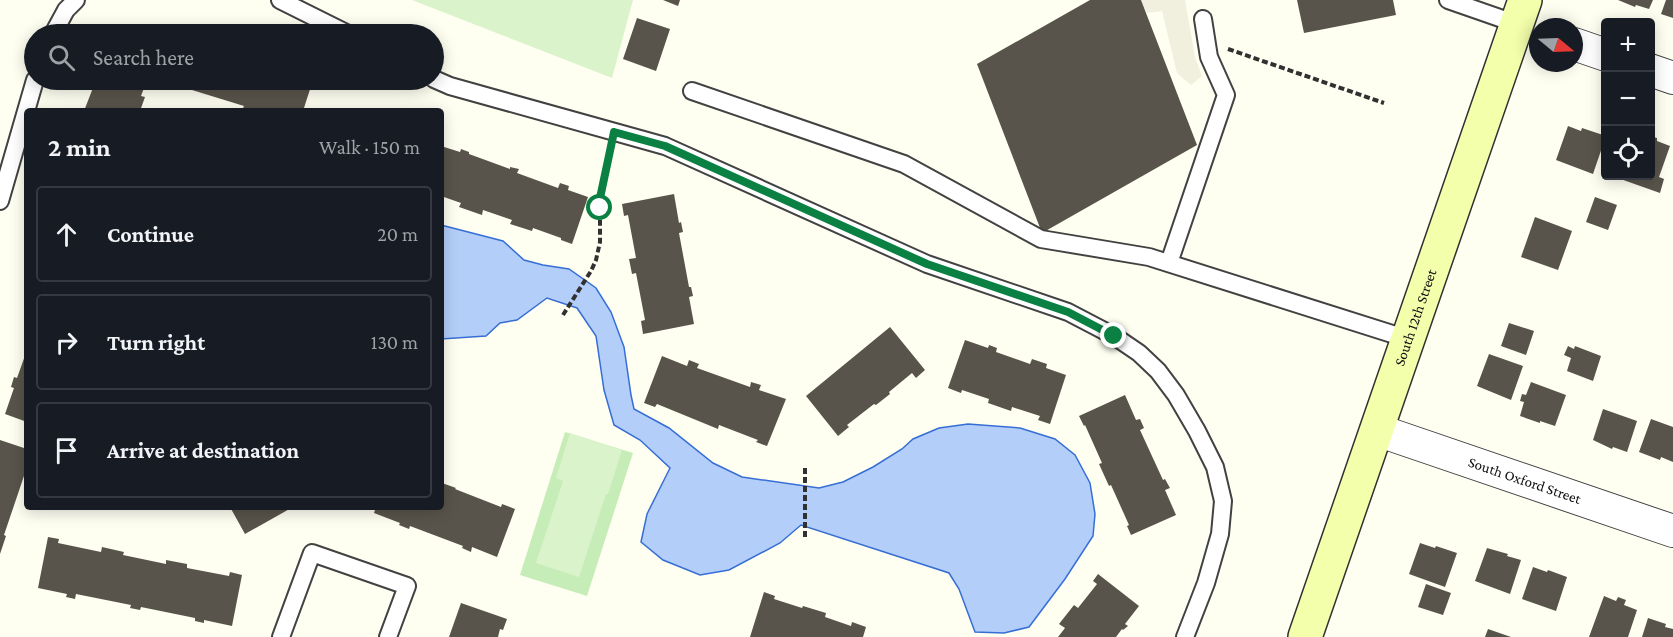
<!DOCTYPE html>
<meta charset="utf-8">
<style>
body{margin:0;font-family:"Crimson Pro",serif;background:#242831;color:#f1f3f6}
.controls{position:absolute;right:18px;top:18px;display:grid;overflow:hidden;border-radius:6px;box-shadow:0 3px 15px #0003}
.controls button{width:54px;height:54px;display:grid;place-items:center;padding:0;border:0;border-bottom:2px solid #363941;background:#171b24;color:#f1f3f6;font:30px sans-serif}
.compass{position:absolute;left:1529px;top:18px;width:54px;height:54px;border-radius:50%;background:#171b24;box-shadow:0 3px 15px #0003;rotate:109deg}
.stop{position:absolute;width:18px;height:18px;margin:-14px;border:4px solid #0b8043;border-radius:50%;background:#fff}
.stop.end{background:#0b8043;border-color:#fff;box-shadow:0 2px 6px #0008}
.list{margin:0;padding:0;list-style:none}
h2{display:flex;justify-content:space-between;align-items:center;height:78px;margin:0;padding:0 24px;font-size:26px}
h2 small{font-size:20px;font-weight:400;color:#9ea1a6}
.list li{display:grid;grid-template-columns:39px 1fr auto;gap:18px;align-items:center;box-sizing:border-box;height:96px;margin:0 12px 12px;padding:0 12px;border:2px solid #363941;border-radius:6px}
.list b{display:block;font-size:22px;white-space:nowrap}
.list em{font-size:20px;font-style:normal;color:#9ea1a6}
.icon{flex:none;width:33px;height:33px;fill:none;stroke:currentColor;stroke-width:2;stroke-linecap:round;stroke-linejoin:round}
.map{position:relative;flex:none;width:1673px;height:637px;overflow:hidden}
.search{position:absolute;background:#171b24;box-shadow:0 3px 15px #0003;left:24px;top:24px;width:420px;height:66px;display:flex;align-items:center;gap:15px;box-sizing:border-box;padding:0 21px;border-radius:33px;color:#9ea1a6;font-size:22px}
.panel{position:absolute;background:#171b24;box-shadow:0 3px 15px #0003;left:24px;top:108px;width:420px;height:402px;border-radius:6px}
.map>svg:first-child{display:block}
.green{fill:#c6ecb8}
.pitch{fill:#dbf3cb}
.plaza{fill:#f1f0df}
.water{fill:#b3cef9;stroke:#366ed5;stroke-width:1.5}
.building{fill:#59544b}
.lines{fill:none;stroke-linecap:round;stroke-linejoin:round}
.lane-casing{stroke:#424242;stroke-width:20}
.street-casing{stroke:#424242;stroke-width:34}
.secondary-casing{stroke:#313131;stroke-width:36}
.path{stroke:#313131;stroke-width:4;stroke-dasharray:6 3;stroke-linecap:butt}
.lane{stroke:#fff;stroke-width:16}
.street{stroke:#fff;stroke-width:32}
.secondary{stroke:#f4ffac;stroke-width:33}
.route{stroke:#0b8043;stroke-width:8}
.labels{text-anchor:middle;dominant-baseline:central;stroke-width:6;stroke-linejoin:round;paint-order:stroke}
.street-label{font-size:15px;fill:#0f0f0f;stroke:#fff}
</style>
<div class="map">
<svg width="1673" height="637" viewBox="0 0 1673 637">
<rect width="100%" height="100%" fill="#fefff1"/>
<path class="green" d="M565 432 633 453 587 596 520 575Z"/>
<path class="pitch" d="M412 0H633L612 78Z
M570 433 622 450 608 494H606L579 577 536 563 563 481 556 478Z"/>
<path class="plaza" d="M1141 0H1185L1195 57 1202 76 1191 85 1177 73 1162 11 1147 13Z"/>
<path class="water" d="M441 225 503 241 524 260 543 265 569 269 596 288 611 312 624 347 631 395 634 409 669 428 713 463 742 477 819 488 843 482 873 467 902 449 913 439 939 428 968 424 1020 428 1055 439 1075 455 1090 483 1095 514 1093 536 1065 579 1029 627 1004 633 975 632 959 589 949 573 801 525 780 543 729 570 700 575 663 560 641 542 647 514 670 468 640 440 614 425 604 390 596 336 577 308 547 298 517 320 500 323 486 336 441 339Z"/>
<path class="building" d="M663 0H680L678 6Z
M1090 0H1141L1197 145 1042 233 977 64Z
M1297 0H1393L1396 15 1304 33Z
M1618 0H1653L1649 9 1636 5 1635 7Z
M1666 0H1673V18L1661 14Z
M637 18 670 29 656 71 623 59Z
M96 80H147L141 96 145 97 140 111H84Z
M175 80H313L303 111 257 110 245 111 242 110 244 106 192 90 194 86Z
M1568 126 1581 131 1582 128 1606 136 1593 174 1556 160Z
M1650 136 1657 138V141L1670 146 1659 177 1664 179 1660 193 1612 176H1650Z
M441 146 460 152 461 149 469 152V154L510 169V167L519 169 517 173 558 188 560 183 569 186 568 190 588 197 572 244 561 240V238L533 228 532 231 510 224 512 220 483 210 482 215 459 207 461 203 441 196Z
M674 194 679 223 681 222 683 232 679 233 689 287H691L693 296 689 297 694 324 643 334 641 321 645 320 636 273 632 274 629 259 636 258 628 215 624 216 622 204Z
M1595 197 1617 205 1608 230 1586 222Z
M1535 217 1572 231 1558 270 1521 257Z
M1509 323 1534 331 1526 355 1501 346Z
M890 327 925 370 916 378 912 373 889 392 890 394 876 405 874 404 847 425 849 427 838 436 806 396Z
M965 340 988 348 989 345 997 348 996 352 1030 364 1032 359 1047 364 1046 368 1066 375 1050 424 1038 420 1040 416 1012 407 1011 411 988 403 989 399 962 390 961 393 948 388Z
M1568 346 1574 349 1575 346 1601 356 1593 381 1567 371 1571 358 1564 355Z
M27 350V422L5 414 14 388 11 387 14 377 17 378Z
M1489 354 1523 366 1511 400 1477 386Z
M662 356 687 366 689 360 699 364 697 368 750 387 751 382 761 385 759 390 786 399 767 446 756 442 758 440 719 425 718 429 657 404 655 407 644 403Z
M1531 382 1566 395 1555 426 1540 421V423L1520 416 1524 402 1520 401 1522 394 1526 395Z
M1125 395 1136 420 1140 419 1144 428 1140 430 1163 480 1165 479 1170 488 1165 490 1176 515 1131 535 1127 526 1129 525 1111 485 1109 486 1099 464 1102 463 1085 425 1084 426 1079 416Z
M1603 409 1637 421 1627 452 1613 447 1612 449 1593 440Z
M1651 419 1673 427V462L1661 457 1660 460 1639 452Z
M0 440 27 449V467L4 535 6 536 0 554Z
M442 483 456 488 455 489 501 507 502 504 515 509 497 557 472 547 471 552 462 548 463 546 410 526 409 529 399 525 400 523 374 513 376 507H441V485Z
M230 507H293L245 534Z
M48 537 59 539 58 543 101 552 102 547 124 552 123 555 166 564V560L187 564V568L229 576 230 572 242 575 232 626 204 620V623L195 621V618L141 607 140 610 130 608 131 605 76 594 75 599 66 597 67 594 38 588Z
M1420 543 1435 548 1436 546 1457 553 1445 587 1409 574Z
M1487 548 1508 554 1507 556 1521 560 1510 594 1475 581Z
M1533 567 1547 572 1548 570 1567 577 1556 611 1522 599Z
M1098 574 1139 606 1125 624 1128 626 1123 630 1122 629 1116 637H1058L1065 628 1059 624 1074 605 1078 608 1097 584 1093 581Z
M1426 584 1451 593 1443 615 1418 607Z
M764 592 775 596 774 599 802 608 803 606 826 613 825 617 851 626 852 622 866 627 863 637H750Z
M1604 596 1616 601 1618 597 1626 600 1624 605 1637 610 1628 637H1589Z
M461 603 507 619 503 630 500 629 498 637H449Z
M1648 618 1666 624 1665 627 1673 629V637H1642Z
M1488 629 1511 637H1485Z"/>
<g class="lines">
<defs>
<path id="lane" d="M280 0 348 34
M1448 0 1517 24
M53 34 66 10 76 0
M434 79 450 86 665 146 927 264 1068 312 1114 336 1139 353 1158 371 1176 395 1197 431 1215 467 1223 501 1220 534 1206 583 1185 637
M692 91 904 164 1041 239 1149 257 1408 339
M0 201 35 80
M1169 263 1226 95 1209 57 1203 19
M281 637 312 553 407 586 388 637"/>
<g id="street">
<path d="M1574 44 1606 55"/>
<path d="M1650 70 1673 78"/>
<path id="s1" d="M1377 430 1673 531"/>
</g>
<g id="secondary">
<path id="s2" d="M1305 637 1525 0"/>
</g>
</defs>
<use href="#lane" class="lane-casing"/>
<use href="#street" class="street-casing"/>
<use href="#secondary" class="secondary-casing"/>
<path class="path" d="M1228 49 1384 103
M563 315 591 271 596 260 600 242V198L609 153
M805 468V539"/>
<use href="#lane" class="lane"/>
<use href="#street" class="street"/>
<use href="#secondary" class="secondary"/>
</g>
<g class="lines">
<path class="route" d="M600 208V198L614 132 665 146 927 264 1068 312 1114 336"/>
</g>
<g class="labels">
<g class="street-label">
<text stroke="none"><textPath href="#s2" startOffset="338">South 12th Street</textPath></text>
<text stroke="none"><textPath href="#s1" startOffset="156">South Oxford Street</textPath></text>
</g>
</g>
</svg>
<div class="controls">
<button>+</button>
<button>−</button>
<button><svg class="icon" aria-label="locate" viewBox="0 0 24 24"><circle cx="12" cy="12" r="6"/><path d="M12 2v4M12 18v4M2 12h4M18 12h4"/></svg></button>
</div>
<svg class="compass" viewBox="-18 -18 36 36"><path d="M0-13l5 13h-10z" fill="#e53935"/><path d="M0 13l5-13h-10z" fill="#9ea1a6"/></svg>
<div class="stop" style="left:600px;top:208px"></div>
<div class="stop end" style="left:1114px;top:336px"></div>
<div class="search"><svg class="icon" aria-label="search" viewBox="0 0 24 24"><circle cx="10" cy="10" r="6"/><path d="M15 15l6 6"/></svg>Search here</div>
<section class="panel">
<h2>2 min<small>Walk · 150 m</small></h2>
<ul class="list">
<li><svg class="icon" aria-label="ahead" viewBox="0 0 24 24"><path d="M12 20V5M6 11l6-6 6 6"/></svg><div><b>Continue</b></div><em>20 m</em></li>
<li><svg class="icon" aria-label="right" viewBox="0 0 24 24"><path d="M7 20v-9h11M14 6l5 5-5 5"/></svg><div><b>Turn right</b></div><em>130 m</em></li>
<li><svg class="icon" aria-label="arrive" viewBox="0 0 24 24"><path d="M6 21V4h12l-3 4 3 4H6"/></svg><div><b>Arrive at destination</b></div></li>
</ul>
</section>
</div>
